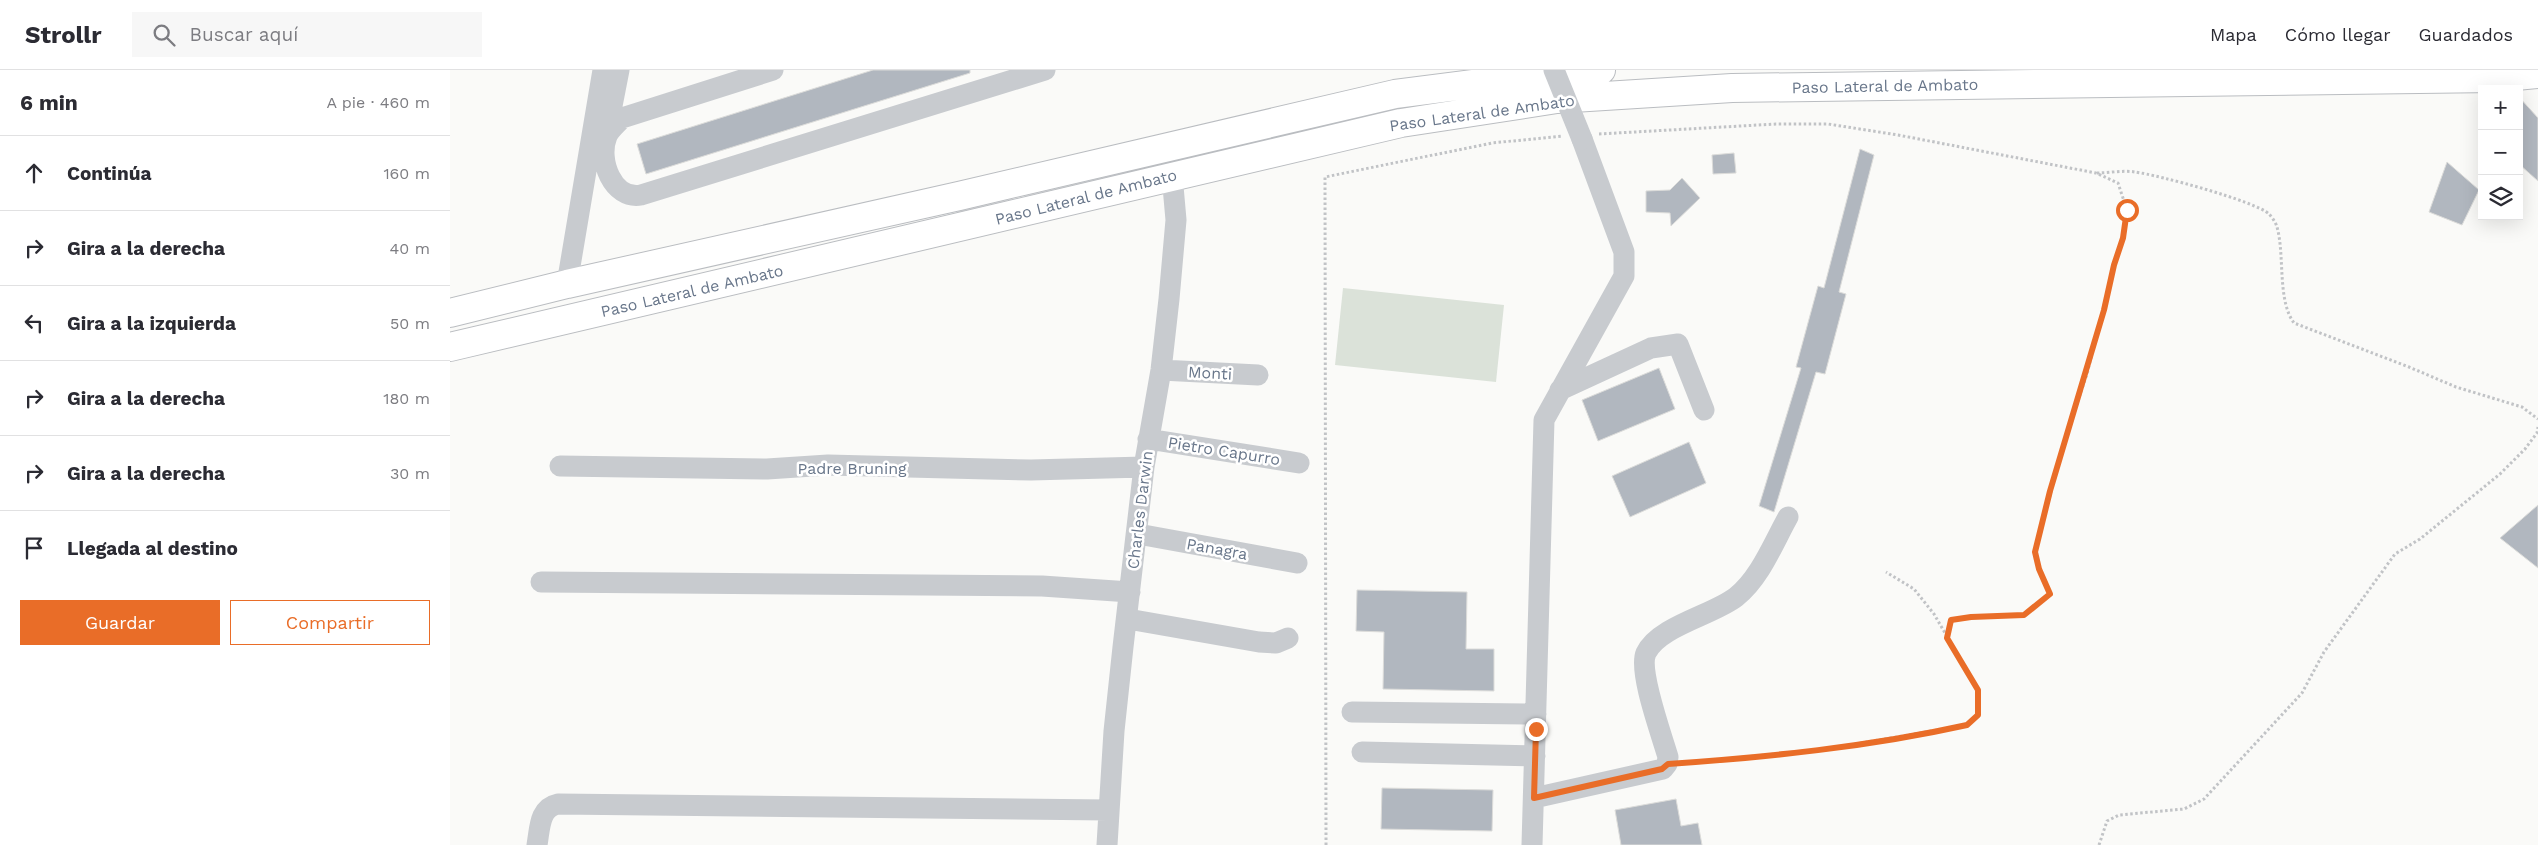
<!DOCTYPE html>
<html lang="es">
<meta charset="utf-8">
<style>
body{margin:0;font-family:"Work Sans",sans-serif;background:#f7f7f7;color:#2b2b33}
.controls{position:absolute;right:15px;top:15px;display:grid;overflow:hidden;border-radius:0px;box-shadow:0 5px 20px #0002}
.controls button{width:45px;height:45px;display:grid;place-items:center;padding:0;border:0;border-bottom:1px solid #e1e1e2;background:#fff;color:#2b2b33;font:25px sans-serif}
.stop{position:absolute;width:15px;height:15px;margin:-11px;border:4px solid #e96d28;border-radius:50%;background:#fff}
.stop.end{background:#e96d28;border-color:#fff;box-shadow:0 1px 5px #0008}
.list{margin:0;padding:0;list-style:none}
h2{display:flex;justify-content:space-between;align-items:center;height:65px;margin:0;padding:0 20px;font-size:21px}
h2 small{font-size:16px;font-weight:400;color:#7c7c81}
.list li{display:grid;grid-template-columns:32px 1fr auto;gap:15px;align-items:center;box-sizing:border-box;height:75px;padding:0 20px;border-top:1px solid #e1e1e2}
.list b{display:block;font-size:19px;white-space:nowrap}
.list em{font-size:16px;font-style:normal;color:#7c7c81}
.actions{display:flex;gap:10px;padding:15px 20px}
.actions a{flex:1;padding:11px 0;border:1px solid #e96d28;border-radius:0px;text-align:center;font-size:18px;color:#e96d28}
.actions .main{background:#e96d28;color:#fff}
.icon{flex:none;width:28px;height:28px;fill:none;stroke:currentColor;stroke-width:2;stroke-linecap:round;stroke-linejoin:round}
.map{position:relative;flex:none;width:2088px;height:775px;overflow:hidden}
header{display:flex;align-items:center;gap:30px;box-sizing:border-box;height:70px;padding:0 25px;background:#fff;border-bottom:1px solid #e1e1e2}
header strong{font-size:24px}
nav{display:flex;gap:28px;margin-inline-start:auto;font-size:18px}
.search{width:350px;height:45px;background:#f7f7f7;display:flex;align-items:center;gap:12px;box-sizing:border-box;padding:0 18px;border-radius:0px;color:#7c7c81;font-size:19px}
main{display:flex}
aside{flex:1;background:#fff}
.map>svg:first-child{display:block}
.green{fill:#dbe2d9}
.building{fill:#b1b7bf;stroke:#dcdcda}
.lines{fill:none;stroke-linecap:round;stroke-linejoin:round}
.highway-casing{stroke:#babdc1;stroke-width:30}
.path{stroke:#c1c3c6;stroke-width:3;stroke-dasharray:2.5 2.5;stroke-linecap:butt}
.minor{stroke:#c8cbcf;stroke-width:21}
.highway{stroke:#fff;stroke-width:28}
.minor-bridge{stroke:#c8cbcf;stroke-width:21}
.route{stroke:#e96d28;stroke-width:6}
.labels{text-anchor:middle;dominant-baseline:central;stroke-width:5;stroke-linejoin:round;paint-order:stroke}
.street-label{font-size:16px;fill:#68768a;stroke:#fff}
</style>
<header>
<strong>Strollr</strong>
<div class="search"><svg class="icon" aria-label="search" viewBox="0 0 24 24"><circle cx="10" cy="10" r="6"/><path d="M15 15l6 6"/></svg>Buscar aquí</div>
<nav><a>Mapa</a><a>Cómo llegar</a><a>Guardados</a></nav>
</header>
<main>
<aside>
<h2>6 min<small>A pie · 460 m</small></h2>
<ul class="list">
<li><svg class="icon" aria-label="ahead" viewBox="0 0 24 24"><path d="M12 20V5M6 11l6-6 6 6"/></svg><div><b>Continúa</b></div><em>160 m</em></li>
<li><svg class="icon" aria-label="right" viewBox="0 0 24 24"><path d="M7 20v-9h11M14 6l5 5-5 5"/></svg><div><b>Gira a la derecha</b></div><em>40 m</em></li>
<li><svg class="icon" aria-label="left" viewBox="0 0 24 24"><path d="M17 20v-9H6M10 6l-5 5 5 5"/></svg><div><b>Gira a la izquierda</b></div><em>50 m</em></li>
<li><svg class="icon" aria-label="right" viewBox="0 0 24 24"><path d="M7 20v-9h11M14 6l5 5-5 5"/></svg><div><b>Gira a la derecha</b></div><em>180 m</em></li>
<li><svg class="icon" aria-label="right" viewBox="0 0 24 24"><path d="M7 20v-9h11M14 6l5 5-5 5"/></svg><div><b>Gira a la derecha</b></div><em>30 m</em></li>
<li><svg class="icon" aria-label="arrive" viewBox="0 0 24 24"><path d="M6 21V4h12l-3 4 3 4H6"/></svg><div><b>Llegada al destino</b></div></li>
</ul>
<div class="actions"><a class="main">Guardar</a><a>Compartir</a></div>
</aside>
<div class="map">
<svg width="2088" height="775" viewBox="0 0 2088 775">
<rect width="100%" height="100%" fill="#fafaf8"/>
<path class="green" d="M893 218 1054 235 1046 312 885 295Z"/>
<path class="building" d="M423 0H520V3L196 104 187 74Z
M2069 27 2088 48V111L2069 94Z
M1410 79 1424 85 1389 222 1396 224 1375 304 1366 302 1324 442 1309 436 1351 298 1346 297 1368 216 1374 218Z
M1284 83 1286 103 1263 104 1262 85Z
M1997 92 2029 120 2012 155 1979 142Z
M1232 108 1250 128 1221 156 1220 143 1196 142V121L1220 120Z
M1209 298 1225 339 1148 371 1132 330Z
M1239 372 1256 413 1180 447 1162 406Z
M2088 435V498L2050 468Z
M907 520 1017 522 1016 579H1044V621L933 619 934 562 906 561Z
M932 718 1043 720 1042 761 931 759Z
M1226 729 1231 756 1248 753 1252 775H1171L1165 740Z"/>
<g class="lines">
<defs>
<path id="highway" d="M0 243 117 214 509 126 945 24 1100 4 1151 0
M0 277 951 53 1107 29 1282 18 2045 8 2088 4"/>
</defs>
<use href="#highway" class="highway-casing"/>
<path class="path" d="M1149 64 1326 54H1378L1448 65 1646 103 1668 113 1677 140 1673 168 1664 195 1637 304 1615 369 1585 482 1589 499 1600 524 1574 545 1521 547 1501 550 1497 568
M1647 103C1659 103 1673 100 1685 102 1708 105 1805 131 1819 144 1822 147 1826 153 1827 157 1835 185 1827 230 1844 253L1959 297 2006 317 2072 337 2088 349
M1236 693 1376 679 1517 655 1528 645V620L1484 544 1464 519 1436 502
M876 775 875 107 1042 73 1113 66
M1649 775 1657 751 1669 745 1734 739 1754 729 1852 623 1874 582 1945 484 1970 469 2050 404 2075 379 2087 363 2088 357"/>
<path class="minor" d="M169 0 161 41 164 46 172 48
M323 0 172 48C167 54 160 59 157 66 147 90 163 130 191 125L595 0
M117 214 153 0
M711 300 808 305
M1110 320 1201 278 1228 274 1254 340
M698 369 849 393
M110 396 317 399 378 395 581 400 694 397
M688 464 847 493
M91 512 592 516 680 522
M678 549 809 572 826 573 838 568
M902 642 1086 644
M912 682 1085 686
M1084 728 1213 699 1217 694 1218 687C1212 666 1188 601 1196 583 1209 556 1263 545 1286 527 1310 508 1323 474 1338 447
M87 775C90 758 89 738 108 734L658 740
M657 775 664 661 673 577 694 397 711 300 719 229 726 150 722 105
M1082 775 1094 350 1174 206V182L1132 69"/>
<use href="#highway" class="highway"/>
<path class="minor-bridge" d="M1104 0 1132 69"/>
</g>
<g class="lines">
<path class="route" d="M1086 659 1084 728 1212 699 1218 694C1318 687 1418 677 1517 655L1528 645V620L1497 568 1501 550 1521 547 1574 545 1600 524 1589 499 1585 482 1600 421 1654 240 1664 195 1673 168 1677 140"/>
</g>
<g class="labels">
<g class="street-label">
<text transform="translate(1435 16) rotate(-1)">Paso Lateral de Ambato</text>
<text transform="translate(1032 43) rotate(-8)">Paso Lateral de Ambato</text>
<text transform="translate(636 127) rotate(-14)">Paso Lateral de Ambato</text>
<text transform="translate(242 221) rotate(-13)">Paso Lateral de Ambato</text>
<text transform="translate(760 303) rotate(3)">Monti</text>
<text transform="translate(774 381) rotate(9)">Pietro Capurro</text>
<text x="402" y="398">Padre Bruning</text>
<text transform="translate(690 440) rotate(-83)">Charles Darwin</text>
<text transform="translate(767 479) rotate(10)">Panagra</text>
</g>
</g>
</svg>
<div class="controls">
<button>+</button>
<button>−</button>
<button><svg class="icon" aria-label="layers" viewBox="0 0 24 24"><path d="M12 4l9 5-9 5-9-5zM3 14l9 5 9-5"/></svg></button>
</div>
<div class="stop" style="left:1677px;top:140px"></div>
<div class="stop end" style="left:1086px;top:659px"></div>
</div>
</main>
